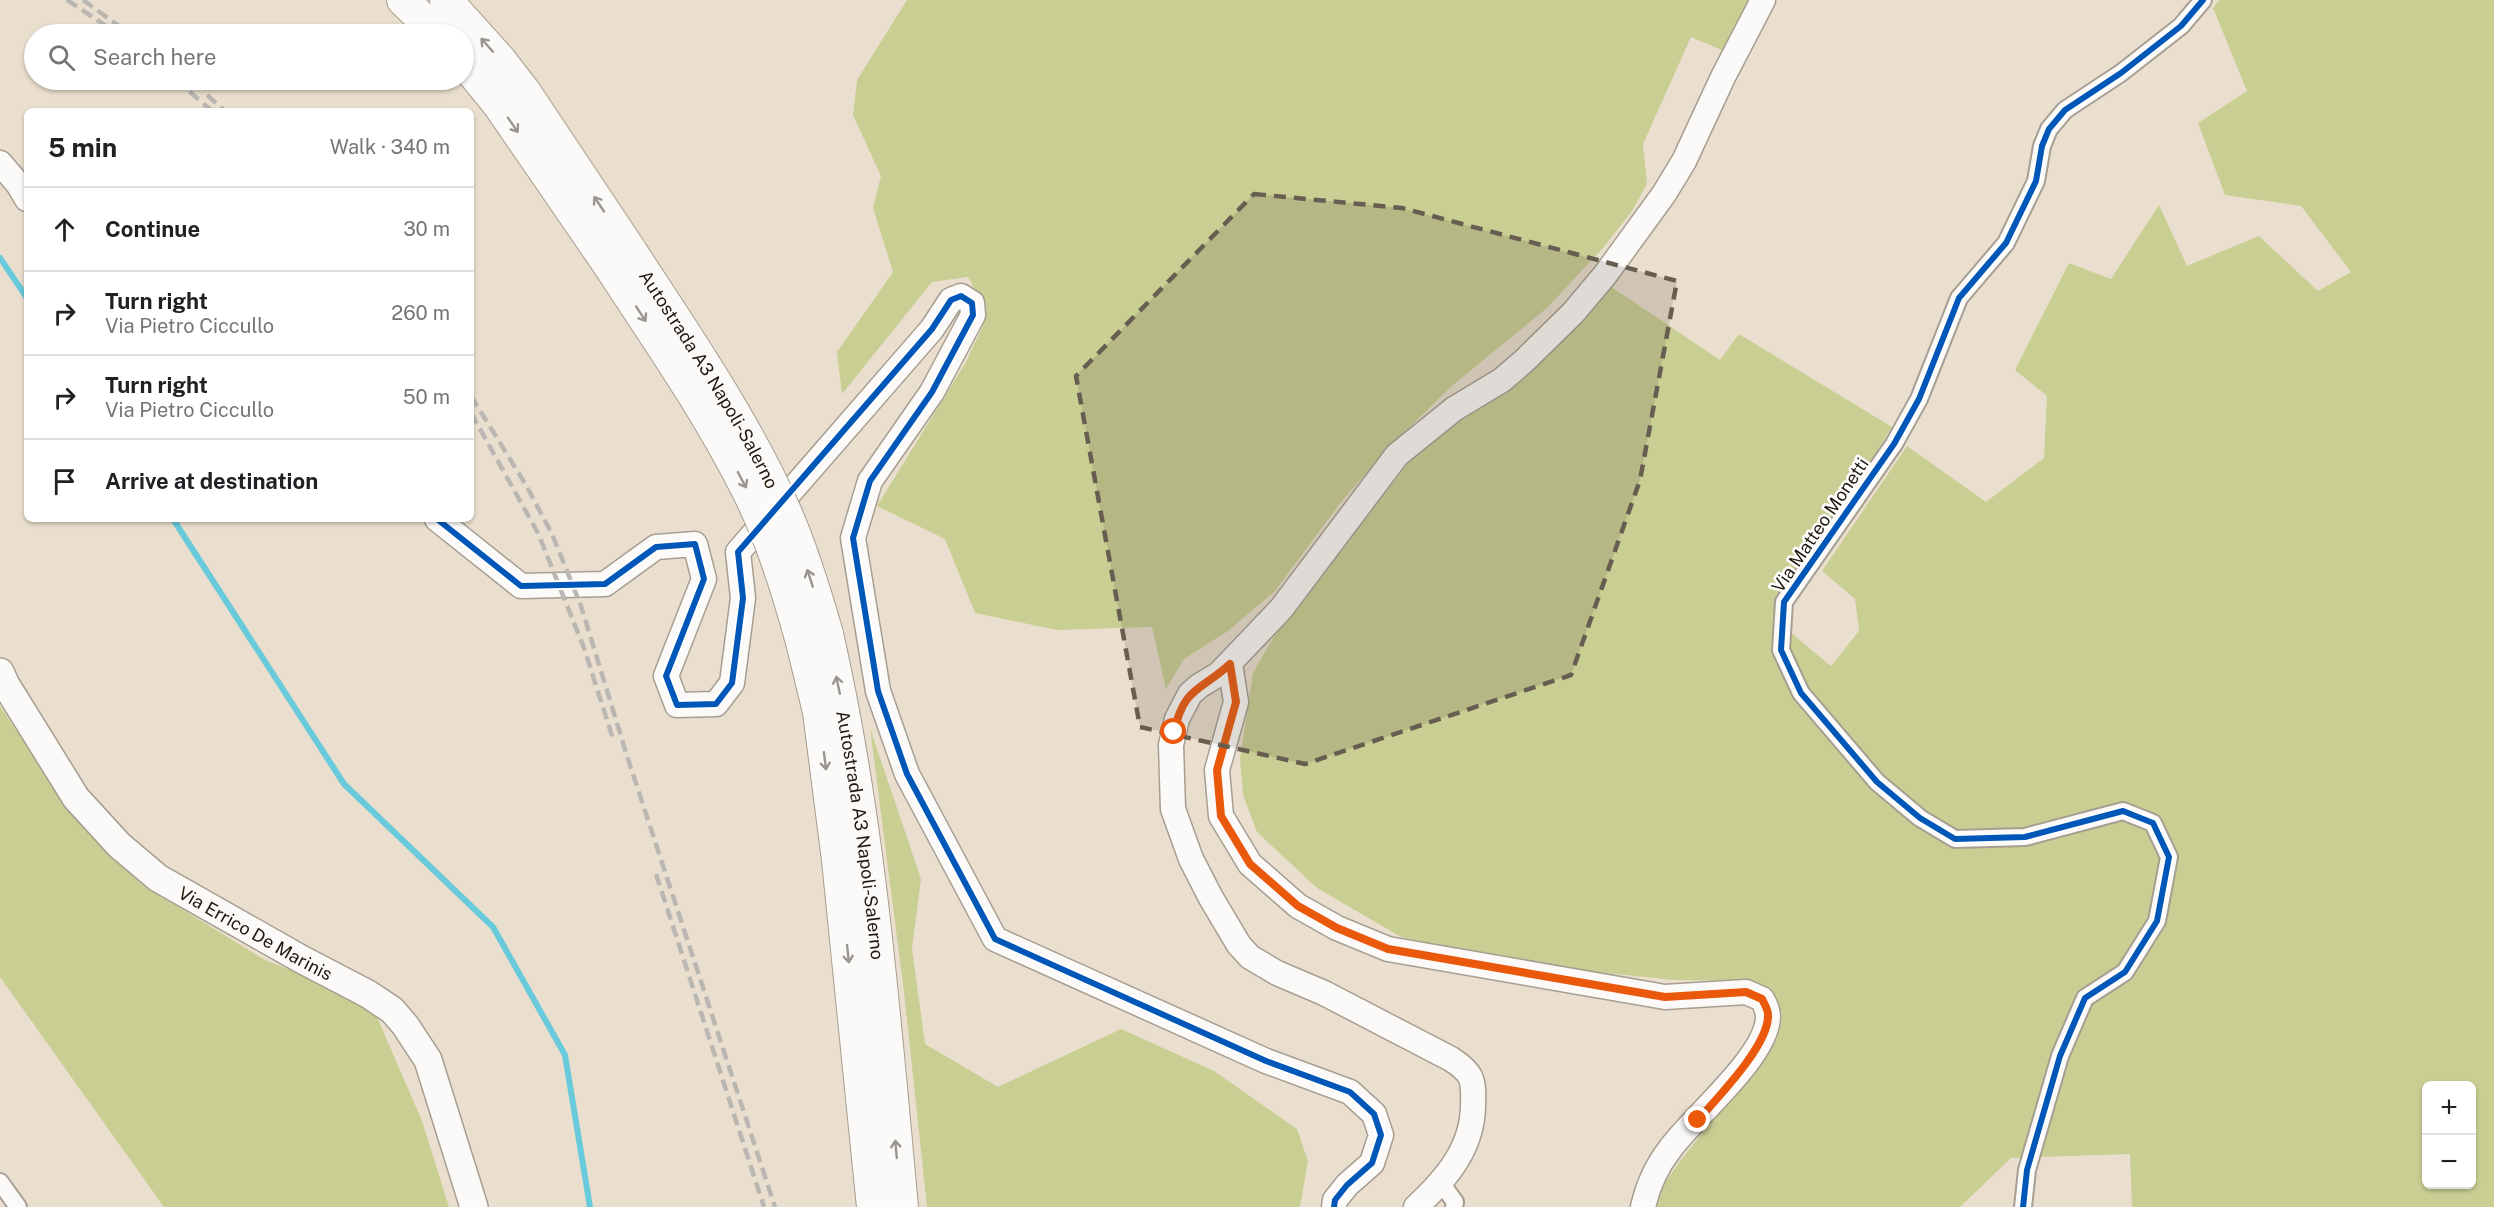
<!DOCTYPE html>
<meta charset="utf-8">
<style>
body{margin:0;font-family:"Public Sans",sans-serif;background:#f2f2f2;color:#202124}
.controls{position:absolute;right:18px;bottom:18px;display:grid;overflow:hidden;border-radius:9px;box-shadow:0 2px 4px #0004}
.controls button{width:54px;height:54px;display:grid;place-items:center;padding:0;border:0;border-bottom:2px solid #e0e0e0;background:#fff;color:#202124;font:30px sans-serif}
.stop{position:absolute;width:18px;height:18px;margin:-14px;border:4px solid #ea580c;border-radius:50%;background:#fff}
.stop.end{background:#ea580c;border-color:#fff;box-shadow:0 2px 6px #0008}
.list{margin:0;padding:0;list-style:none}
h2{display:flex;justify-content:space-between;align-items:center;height:78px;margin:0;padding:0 24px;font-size:26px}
h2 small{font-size:20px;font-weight:400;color:#757577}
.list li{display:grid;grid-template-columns:39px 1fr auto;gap:18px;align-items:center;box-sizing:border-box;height:84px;padding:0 24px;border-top:2px solid #e0e0e0}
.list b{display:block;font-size:22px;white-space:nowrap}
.list p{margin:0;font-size:20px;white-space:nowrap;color:#757577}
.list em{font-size:20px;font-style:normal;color:#757577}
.icon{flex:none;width:33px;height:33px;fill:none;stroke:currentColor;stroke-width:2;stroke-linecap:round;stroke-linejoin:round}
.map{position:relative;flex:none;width:2494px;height:1207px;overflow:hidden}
.search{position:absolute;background:#fff;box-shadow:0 2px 4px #0004;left:24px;top:24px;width:450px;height:66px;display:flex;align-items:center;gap:15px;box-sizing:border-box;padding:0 21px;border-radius:33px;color:#757577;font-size:22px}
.panel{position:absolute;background:#fff;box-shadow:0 2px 4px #0004;left:24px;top:108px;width:450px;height:414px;border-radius:9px}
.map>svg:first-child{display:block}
.forest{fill:#c9cf93;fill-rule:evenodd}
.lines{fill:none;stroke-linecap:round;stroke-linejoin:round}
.stream{stroke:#68cada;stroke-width:6}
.street-casing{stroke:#a69e91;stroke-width:20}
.secondary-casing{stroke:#a69e91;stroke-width:27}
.primary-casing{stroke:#a69e91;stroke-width:30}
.highway-casing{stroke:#a69e91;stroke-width:34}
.street{stroke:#fcfaf8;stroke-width:16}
.secondary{stroke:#fcfaf8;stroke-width:24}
.primary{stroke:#fcfaf8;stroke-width:27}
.highway{stroke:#fcfaf8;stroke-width:32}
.rail{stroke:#bab7b3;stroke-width:4.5;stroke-dasharray:12 6;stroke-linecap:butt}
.highway-bridge-casing{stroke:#a69e91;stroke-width:34;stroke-linecap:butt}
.highway-bridge{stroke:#fcfaf8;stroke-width:32}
.cycleway-casing{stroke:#fff;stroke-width:10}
.cycleway{stroke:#0057b8;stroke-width:6}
.oneway{stroke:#99958f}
.route{stroke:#ea580c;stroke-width:8}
.marked{fill:#675e51;fill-opacity:0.2;stroke:#675e51;stroke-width:4.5;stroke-dasharray:12 8;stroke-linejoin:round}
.labels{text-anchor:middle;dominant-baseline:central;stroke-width:5;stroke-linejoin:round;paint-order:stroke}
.street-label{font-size:18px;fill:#20190e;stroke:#fff}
</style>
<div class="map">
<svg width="2494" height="1207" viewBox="0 0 2494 1207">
<rect width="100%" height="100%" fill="#eadfce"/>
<path class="forest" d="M907 0H1750L1726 52 1691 37 1643 144 1647 184 1632 211 1603 248 1547 308 1453 385 1388 448 1341 502 1275 591 1228 631 1184 659 1166 689 1152 627 1057 630 975 613 945 539 877 506 966 362 983 326 979 297 968 277 932 282 842 394 837 352 893 272 873 208 881 176 853 115 857 80Z
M2219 0H2494V1207H2132L2130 1154 2011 1158 1960 1207H1656L1660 1190 1680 1161 1777 1040 1782 1013 1771 991 1751 981 1674 980 1528 965 1401 937 1317 888 1257 832 1243 795 1240 758 1253 673 1273 638 1420 448 1607 284 1720 360 1739 334 1892 427 1772 617 1831 666 1859 631 1855 599 1822 571 1907 446 1986 502 2044 458 2047 396 2015 370 2069 263 2111 279 2159 205 2187 266 2259 236 2318 291 2351 272 2301 206 2225 195 2198 123 2247 91 2213 8ZM2426 1086H2472V1184H2426Z
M0 706 74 815 141 884 265 960 301 974 374 1010 422 1121 449 1207H164L0 977Z
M870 728 921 879 912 949 925 1044 998 1087 1121 1029 1214 1071 1297 1129 1308 1161 1300 1207H927L904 992Z"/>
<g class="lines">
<path class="stream" d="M0 258 27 298
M173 519 344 784 493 927 565 1055 590 1207"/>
<defs>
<path id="street" d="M0 1182 18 1207
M1441 1183 1455 1202 1454 1207
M2023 1207 2027 1170 2060 1056 2085 998 2125 972 2157 921 2169 857 2153 823 2123 811 2025 837 1955 839 1920 818 1877 782 1801 693 1781 650 1784 602 1894 444 1919 399 1959 298 2006 243 2036 181 2042 146 2049 129 2065 110 2121 73 2181 26 2203 0"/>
<path id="secondary" d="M0 163 18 184 27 199
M437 519 521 586 605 584 656 547 695 544 704 579 666 676 677 705 716 704 732 683 743 598 738 552 932 329 951 300 961 296 972 303 973 315 932 392 870 481 853 538 878 691 907 774 995 939 1266 1061 1350 1092 1374 1114 1381 1135 1372 1163 1347 1185 1335 1200 1334 1207
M1230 664 1236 702 1217 770 1221 816 1250 864 1298 906 1337 928 1388 949 1665 997 1746 992 1762 999C1765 1004 1768 1011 1768 1017 1767 1057 1693 1117 1670 1149 1656 1167 1648 1185 1643 1207
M1416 1207C1446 1179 1473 1148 1473 1105 1474 1080 1473 1073 1451 1059L1324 993 1277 973 1250 957 1239 945 1211 898 1191 859 1173 809 1171 745 1177 719 1190 694 1199 686 1219 674 1281 609 1397 455 1454 409 1502 380 1524 361 1573 313 1605 275 1664 194 1684 161 1723 77 1763 0"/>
<g id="primary">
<path id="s1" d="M0 672 6 685 76 798 119 845 158 878 301 959 368 994 392 1010 405 1025 428 1060 474 1207"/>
</g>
<g id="highway">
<path d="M403 0 438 34"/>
<path d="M446 0 500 60 524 91 632 253"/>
<path d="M464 62 499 105 609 265"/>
<path id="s2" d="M827 634C870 822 884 1015 902 1207"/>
<path d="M802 642 819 712 838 860 873 1207"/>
</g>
</defs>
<use href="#street" class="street-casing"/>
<use href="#secondary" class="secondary-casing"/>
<use href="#primary" class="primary-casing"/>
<use href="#highway" class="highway-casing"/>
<use href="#street" class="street"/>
<use href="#secondary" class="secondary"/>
<use href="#primary" class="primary"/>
<use href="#highway" class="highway"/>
<path class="rail" d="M67 0 118 34
M83 0 130 34
M176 80 212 111
M207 95 225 111
M471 396 526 485 552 534 581 606 628 759 775 1207
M471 413 538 533 584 648 614 742
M656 874 764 1207"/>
<defs>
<g id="highway-bridge">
<path id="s3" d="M632 253C686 336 743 418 784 509 802 549 815 592 827 634"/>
<path d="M609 265C658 340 710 414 750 495 773 542 788 592 802 642"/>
</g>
</defs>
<use href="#highway-bridge" class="highway-bridge-casing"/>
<use href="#highway-bridge" class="highway-bridge"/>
<defs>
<path id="cycleway" d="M437 519 521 586 605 584 656 547 695 544 704 579 666 676 677 705 716 704 732 683 743 598 738 552 932 329 951 300 961 296 972 303 973 315 932 392 870 481 853 538 878 691 907 774 995 939 1266 1061 1350 1092 1374 1114 1381 1135 1372 1163 1347 1185 1335 1200 1334 1207
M2023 1207 2027 1170 2060 1056 2085 998 2125 972 2157 921 2169 857 2153 823 2123 811 2025 837 1955 839 1920 818 1877 782 1801 693 1781 650 1784 602 1894 444 1919 399 1959 298 2006 243 2036 181 2042 146 2049 129 2065 110 2121 73 2181 26 2203 0"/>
</defs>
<use href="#cycleway" class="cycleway-casing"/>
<use href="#cycleway" class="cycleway"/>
</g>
<defs><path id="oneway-shaft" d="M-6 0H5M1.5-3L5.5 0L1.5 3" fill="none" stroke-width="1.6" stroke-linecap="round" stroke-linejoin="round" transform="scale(1.5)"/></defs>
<g class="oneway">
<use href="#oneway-shaft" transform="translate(487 45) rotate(-132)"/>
<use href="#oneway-shaft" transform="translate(513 125) rotate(55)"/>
<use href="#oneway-shaft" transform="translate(599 204) rotate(-124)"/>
<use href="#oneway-shaft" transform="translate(641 314) rotate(57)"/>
<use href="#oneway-shaft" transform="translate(742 480) rotate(62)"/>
<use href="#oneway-shaft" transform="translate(810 578) rotate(-108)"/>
<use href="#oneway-shaft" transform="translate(838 685) rotate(-102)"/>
<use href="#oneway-shaft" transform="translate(825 761) rotate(83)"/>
<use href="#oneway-shaft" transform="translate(848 954) rotate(84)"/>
<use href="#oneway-shaft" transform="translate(896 1149) rotate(-95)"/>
</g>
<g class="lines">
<path class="route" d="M1174 732C1184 686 1201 691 1230 664L1236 702 1217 770 1221 816 1250 864 1298 906 1337 928 1388 949 1665 997 1746 992 1762 999C1765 1005 1769 1011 1768 1017 1767 1047 1718 1097 1698 1120"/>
</g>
<path class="marked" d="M1254 194 1402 208 1677 281 1640 480 1571 675 1305 764 1140 727 1076 376Z"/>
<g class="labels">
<g class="street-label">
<text stroke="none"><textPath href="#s3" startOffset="148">Autostrada A3 Napoli-Salerno</textPath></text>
<text transform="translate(1820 525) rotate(-56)">Via Matteo Monetti</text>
<text stroke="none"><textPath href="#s2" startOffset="204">Autostrada A3 Napoli-Salerno</textPath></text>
<text stroke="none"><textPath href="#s1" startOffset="374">Via Errico De Marinis</textPath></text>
</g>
</g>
</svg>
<div class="controls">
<button>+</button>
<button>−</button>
</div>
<div class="stop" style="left:1174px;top:732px"></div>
<div class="stop end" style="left:1698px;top:1120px"></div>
<div class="search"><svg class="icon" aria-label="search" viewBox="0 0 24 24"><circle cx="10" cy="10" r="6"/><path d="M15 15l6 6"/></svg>Search here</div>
<section class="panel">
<h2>5 min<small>Walk · 340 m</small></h2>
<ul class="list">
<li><svg class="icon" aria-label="ahead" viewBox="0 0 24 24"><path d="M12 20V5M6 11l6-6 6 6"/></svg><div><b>Continue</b></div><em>30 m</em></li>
<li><svg class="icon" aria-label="right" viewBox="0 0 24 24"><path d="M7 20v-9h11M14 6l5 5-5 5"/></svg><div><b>Turn right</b><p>Via Pietro Ciccullo</p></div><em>260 m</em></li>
<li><svg class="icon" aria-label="right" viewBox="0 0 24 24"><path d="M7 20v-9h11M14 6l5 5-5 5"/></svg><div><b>Turn right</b><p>Via Pietro Ciccullo</p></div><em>50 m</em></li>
<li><svg class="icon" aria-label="arrive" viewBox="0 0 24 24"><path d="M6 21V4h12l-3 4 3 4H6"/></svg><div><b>Arrive at destination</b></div></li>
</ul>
</section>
</div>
